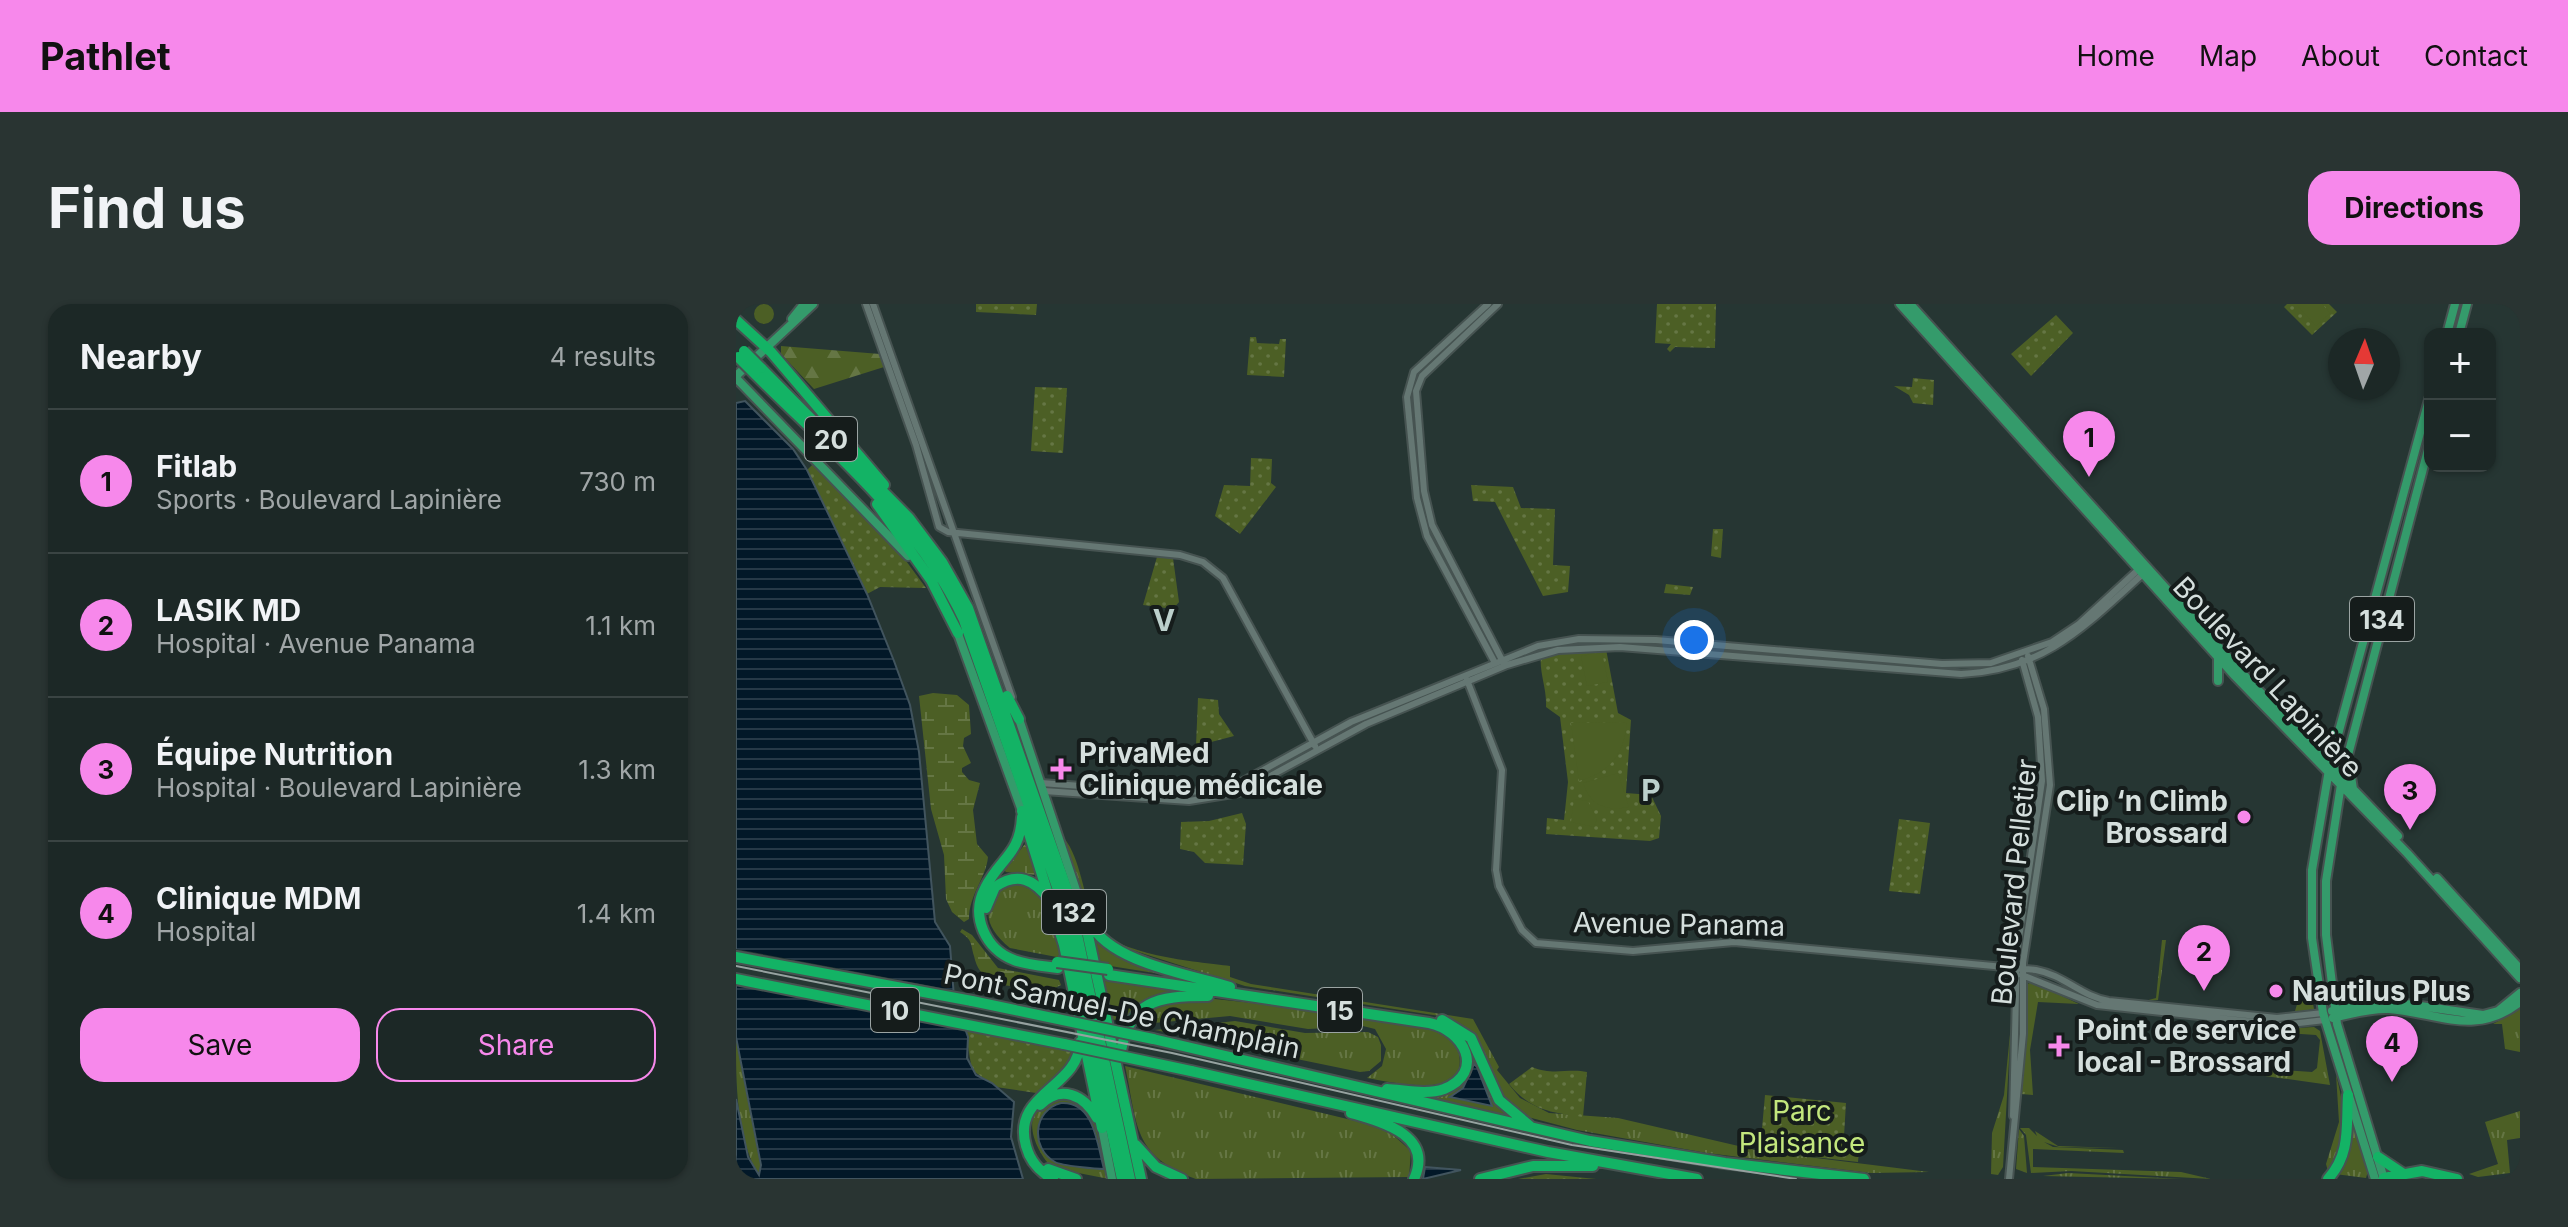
<!DOCTYPE html>
<meta charset="utf-8">
<style>
body{margin:0;font-family:Inter,sans-serif;background:#293432;color:#f1f3f6}
.controls{position:absolute;right:24px;top:24px;display:grid;overflow:hidden;border-radius:16px;box-shadow:0 2px 6px #0004}
.controls button{width:72px;height:72px;display:grid;place-items:center;padding:0;border:0;border-bottom:2px solid #3a4443;background:#1c2826;color:#f1f3f6;font:40px sans-serif}
.compass{position:absolute;left:1592px;top:24px;width:72px;height:72px;border-radius:50%;background:#1c2826;box-shadow:0 2px 6px #0004;rotate:2deg}
.you{position:absolute;left:958px;top:336px;width:28px;height:28px;margin:-20px;border:6px solid #fff;border-radius:50%;background:#1a73e8;box-shadow:0 0 0 12px #1a73e833}
.badge{display:grid;place-items:center;width:52px;height:52px;border-radius:50%;background:#f788eb;color:#111;font-size:26px;font-weight:700}
.pin{position:absolute;translate:-50% -66px;filter:drop-shadow(0 2px 4px #0008)}
.pin::after{content:'';position:absolute;top:42px;width:28px;height:24px;background:inherit;clip-path:polygon(0 0,100% 0,50% 100%)}
.list{margin:0;padding:0;list-style:none}
h2{display:flex;justify-content:space-between;align-items:center;height:104px;margin:0;padding:0 32px;font-size:34px}
h2 small{font-size:26px;font-weight:400;color:#a0a6a7}
.list li{display:grid;grid-template-columns:52px 1fr auto;gap:24px;align-items:center;box-sizing:border-box;height:144px;padding:0 32px;border-top:2px solid #3a4443}
.list b{display:block;font-size:30px;white-space:nowrap}
.list p{margin:0;font-size:26px;white-space:nowrap;color:#a0a6a7}
.list em{font-size:26px;font-style:normal;color:#a0a6a7}
.actions{display:flex;gap:16px;padding:24px 32px}
.actions a{flex:1;padding:18px 0;border:2px solid #f788eb;border-radius:24px;text-align:center;font-size:28px;color:#f788eb}
.actions .main{background:#f788eb;color:#111}
.map{position:relative;flex:none;width:1784px;height:875px;overflow:hidden;border-radius:24px}
header{display:flex;align-items:center;gap:48px;box-sizing:border-box;height:112px;padding:0 40px;background:#f788eb;color:#111}
header strong{font-size:38px}
nav{display:flex;gap:44px;margin-inline-start:auto;font-size:28px}
.intro{display:flex;align-items:center;justify-content:space-between;box-sizing:border-box;height:192px;padding:0 48px}
h1{margin:0;font-size:56px}
.button{padding:20px 36px;border-radius:24px;background:#f788eb;color:#111;font-size:28px;font-weight:700}
main{display:flex;gap:48px;padding:0 48px}
aside{flex:1;background:#1c2826;border-radius:24px;box-shadow:0 2px 6px #0004}
.map>svg:first-child{display:block}
.grass{fill:url(#grass-tufts)}
.forest{fill:url(#forest-firs)}
.wetland{fill:url(#wetland-marsh)}
.park{fill:url(#park-dots)}
.pitch{fill:#4c5f25}
.water{fill:url(#water-rules);stroke:#41545e;stroke-width:2}
.pier{fill:#263633}
.lines{fill:none;stroke-linecap:round;stroke-linejoin:round}
.minor-casing{stroke:#465351;stroke-width:10}
.major-casing{stroke:#465351;stroke-width:12}
.highway-casing{stroke:#465351;stroke-width:14}
.minor{stroke:#657773;stroke-width:6}
.major{stroke:#349b6b;stroke-width:8}
.highway{stroke:#13b365;stroke-width:10}
.tram{stroke:#96a2a0;stroke-width:2}
.highway-bridge-casing{stroke:#465351;stroke-width:14;stroke-linecap:butt}
.highway-bridge{stroke:#13b365;stroke-width:10}
.poi-dot{fill:#f788eb;stroke:#151c1b;stroke-width:3}
.labels{text-anchor:middle;dominant-baseline:central;stroke-width:8;stroke-linejoin:round;paint-order:stroke}
.shield{fill:#151c1b;stroke:#9ba4a3;stroke-width:2}
.shield-label{font-size:26px;font-weight:bold;fill:#d5dfdd}
.street-label{font-size:28px;fill:#d5dfdd;stroke:#151c1b}
.poi-label{font-size:28px;font-weight:bold;fill:#d5dfdd;stroke:#151c1b;text-anchor:start}
.park-label{font-size:28px;fill:#c3e77d;stroke:#151c1b}
.neighbourhood-label{font-size:30px;font-weight:bold;fill:#bcd0cc;stroke:#151c1b}
</style>
<header>
<strong>Pathlet</strong>
<nav><a>Home</a><a>Map</a><a>About</a><a>Contact</a></nav>
</header>
<div class="intro"><h1>Find us</h1><a class="button">Directions</a></div>
<main>
<aside>
<h2>Nearby<small>4 results</small></h2>
<ul class="list">
<li><span class="badge">1</span><div><b>Fitlab</b><p>Sports · Boulevard Lapinière</p></div><em>730 m</em></li>
<li><span class="badge">2</span><div><b>LASIK MD</b><p>Hospital · Avenue Panama</p></div><em>1.1 km</em></li>
<li><span class="badge">3</span><div><b>Équipe Nutrition</b><p>Hospital · Boulevard Lapinière</p></div><em>1.3 km</em></li>
<li><span class="badge">4</span><div><b>Clinique MDM</b><p>Hospital</p></div><em>1.4 km</em></li>
</ul>
<div class="actions"><a class="main">Save</a><a>Share</a></div>
</aside>
<div class="map">
<svg width="1784" height="875" viewBox="0 0 1784 875">
<defs>
<pattern id="grass-tufts" width="24" height="20" patternUnits="userSpaceOnUse" patternTransform="scale(2)"><rect width="24" height="20" fill="#4c5f25"/><path d="M3 7l-1-3M5 7V3M7 7l1-3M15 17l-1-3M17 17v-4M19 17l1-3" fill="none" stroke="#657644"/></pattern>
<pattern id="forest-firs" width="22" height="20" patternUnits="userSpaceOnUse" patternTransform="scale(2)"><rect width="22" height="20" fill="#4c5f25"/><path d="M5 1l3.5 6h-7zM16 11l3.5 6h-7z" fill="#657644"/></pattern>
<pattern id="wetland-marsh" width="20" height="14" patternUnits="userSpaceOnUse" patternTransform="scale(2)"><rect width="20" height="14" fill="#4c5f25"/><path d="M1 5h8M5 5V1M11 12h8M15 12V8" fill="none" stroke="#657644"/></pattern>
<pattern id="park-dots" width="8" height="8" patternUnits="userSpaceOnUse" patternTransform="scale(2)"><rect width="8" height="8" fill="#4c5f25"/><path d="M2 2h.1M6 6h.1" fill="none" stroke="#657644" stroke-width="1.8" stroke-linecap="round"/></pattern>
<pattern id="water-rules" width="6" height="5" patternUnits="userSpaceOnUse" patternTransform="scale(2)"><rect width="6" height="5" fill="#021828"/><path d="M0 2.5h6" fill="none" stroke="#263947"/></pattern>
</defs>
<rect width="100%" height="100%" fill="#263633"/>
<path class="grass" d="M328 534C345 555 347 593 360 620 376 651 462 658 494 662V673L515 680 737 715 763 763 761 766 784 794 813 809 882 814 1024 847 1193 868 1135 869 971 849 841 826 788 812 775 805 759 786 740 737 732 726 710 713 509 682 374 639 358 621Z
M290 578 308 594 326 654 274 644C247 622 245 602 270 579Z
M355 625 373 645 462 676 362 660Z
M1426 636H1430L1422 696 1409 697 1420 694Z
M365 673 465 687C433 689 411 692 389 718L375 715Z
M1296 678 1343 700 1302 698 1294 746 1297 791 1285 790 1289 681Z
M1566 684H1574L1578 705 1547 710 1559 707Z
M469 694 556 703 696 724 718 735C746 799 665 780 631 774L646 762 650 745 639 725 627 722 572 725 494 712 396 721 421 699Z
M1784 705V748L1769 745 1766 720H1757Z
M499 717 569 729 632 728 642 733 645 741V757L633 767 624 768 419 726Z
M1275 720 1267 863 1262 871 1255 870 1256 829 1268 791Z
M1578 723 1584 727 1594 781 1515 770 1516 760 1520 764 1576 768 1581 764 1584 736 1580 731 1550 729 1549 732 1548 725Z
M728 730 775 811V813L691 793 729 769 725 731Z
M0 733 25 861 23 873C0 830 0 781 0 733Z
M389 762 649 824 675 847 673 873 460 875C396 851 402 822 389 762Z
M1600 770C1609 808 1614 833 1592 867L1590 860 1603 818Z
M336 792 357 813 373 875 317 864C301 850 283 812 310 797 317 793 328 793 336 792Z
M1784 807V834L1771 836 1774 869 1742 873 1733 870 1762 860 1749 818Z
M1615 816 1632 867 1630 874 1599 870Z
M1284 824H1293L1301 832 1299 827 1322 842 1382 844 1323 843 1308 838 1317 843 1387 846 1388 849 1297 845V863L1445 868 1475 875 1335 867 1295 869 1290 831Z
M1283 825 1288 832 1291 869 1280 865Z
M1332 869 1446 875 1307 872Z"/>
<path class="forest" d="M45 42 144 50 148 63 78 85 45 50Z"/>
<path class="wetland" d="M197 389 221 391 233 401 235 430 228 434 227 442 235 459 226 464V468L233 476 244 479 237 506 241 540 252 553C250 574 233 591 233 615L228 618 216 608 210 595 208 551 195 505 183 392Z
M289 540 301 571 270 568 268 566Z
M226 625 236 631 262 664 323 676 325 681 317 685C287 681 246 690 238 652 234 638 237 637 224 628Z"/>
<path class="park" d="M240 0H301L300 11 240 8Z
M921 0H980L979 44 939 43 934 48 931 45 935 40 919 39Z
M1551 0H1593L1601 8 1576 31 1548 3Z
M1320 11 1337 29 1295 72 1275 50Z
M514 33H520L521 39 543 40 544 35H550L548 73 511 71Z
M1177 74 1198 76 1197 101 1177 99 1173 91 1158 82 1176 83Z
M299 83 331 84 327 149 295 147Z
M515 154 536 155 535 179 540 183 504 230 479 212 488 181 514 182Z
M78 159 162 246 190 284 144 283 131 290 75 175 71 166Z
M735 181 777 183 785 204 819 205 817 261 834 262 832 288 807 292 759 198 737 197Z
M977 225H987L985 254 975 252Z
M421 253 437 254 443 298 437 305 407 301Z
M930 280 957 283 954 291 928 289Z
M870 345 882 409 895 416 890 489 915 491 925 512 923 534 914 537 810 530 811 514 828 516 832 478 824 413 810 403C811 384 803 369 805 351Z
M462 394 482 396 483 410 498 432 460 442Z
M506 509 510 520 507 561 469 559 458 548 444 545 445 518 473 517Z
M1163 515 1194 519 1184 590 1153 587Z
M229 725 341 749 331 765 300 789 260 783 236 766Z
M796 763C817 772 832 764 851 768L847 813C815 809 794 806 773 780Z
M1029 791 1110 799 1108 832 1124 834 1122 858 1024 847Z
M810 870 860 875H782Z"/>
<path class="pitch" d="M18 10a10 10 0 1 1 20 0a10 10 0 1 1-20 0Z
M1560 0H1586L1594 9 1580 22Z
M866 348 872 378 851 382 845 352Z
M891 418C888 451 874 468 843 477L835 419Z
M882 469 893 503C869 507 855 502 847 479Z
M838 495 852 497 861 515 858 523 835 518Z
M1038 801 1073 803 1071 822 1036 819Z"/>
<path class="water" d="M9 97 57 145 71 166 131 290 158 357 174 401 183 448 199 618 214 642 218 693 232 733 231 754 240 771 256 779 278 798 275 833 287 875H0V795L12 853 23 871 25 861 0 733V99Z
M738 760 741 763 756 802 714 793 727 784Z
M325 799C358 797 361 839 368 865 362 865 326 862 319 858 294 844 297 806 325 799Z
M689 863 725 866 687 875Z"/>
<path class="pier" d="M0 645 222 687 233 711V725L0 680Z"/>
<g class="lines">
<defs>
<path id="minor" d="M130 0 180 141 203 223 212 228 444 251 467 258 487 274 579 442
M137 0 276 393
M752 0 678 68 671 93 681 194 691 232 759 359
M762 0 686 72 680 87 688 187 696 221 767 358
M731 376 766 466 760 566 763 582 786 626 800 639 897 647 998 638 1300 666C1328 671 1346 693 1373 697L1541 714 1587 709
M305 479 439 489 479 486 500 481 615 418 802 342 843 335 920 336 1206 360 1255 359 1316 338 1343 320 1404 264
M308 487 453 497 503 489 630 420 771 361 822 346 884 343 1225 370C1309 366 1349 322 1408 269
M1286 671 1361 701 1546 721 1589 716
M1277 812 1281 648 1306 477 1302 413 1286 356
M1273 875 1287 730V659L1314 481 1308 405 1292 352"/>
<path id="major" d="M1164 0 1499 372 1671 549 1784 674
M1174 0 1506 369 1662 532
M56 15 68 0
M1711 30 1719 0
M1723 30 1731 0
M0 72 77 0
M0 74 172 252
M221 327 286 507
M1482 353V377
M283 415 346 604
M1568 433 1587 434 1603 427
M1612 454 1617 485
M1701 574 1784 665
M1596 707 1649 697 1747 711 1762 707 1784 689
M1597 714C1615 710 1634 704 1653 705 1703 709 1740 733 1784 698
M366 824 376 875
M1639 875 1587 709 1576 634V566L1594 460 1694 92
M1648 875 1601 720 1590 631V577L1606 474 1694 138"/>
<path id="highway" d="M0 16 35 48 148 181
M25 64 173 214 206 258 232 304 332 589 394 875
M19 70C95 146 182 217 228 316L327 600 386 875
M141 200 195 276 222 329
M271 392 283 415
M286 507 328 641 366 824
M286 513C284 551 264 554 249 584 234 612 250 646 278 656 292 661 308 662 322 664
M250 604 259 583C282 567 298 576 313 595
M346 604 405 875
M354 619C375 659 453 670 494 683
M0 653 236 697
M373 671 693 719C728 726 750 768 708 785 691 791 669 786 651 785
M0 675 328 740
M706 716 735 734 763 796 794 822
M417 735 854 837 989 859 1128 875
M384 753C392 696 421 692 472 692
M455 767 812 848 961 875
M304 801C325 780 348 791 361 814
M615 809C646 818 698 831 678 875
M400 841 420 863 446 875
M1642 853 1666 869
M312 865 340 875
M1648 874 1686 867 1721 875
M317 875C304 868 294 857 290 842 275 789 343 784 344 738
M744 875 797 862H857
M1592 875C1615 849 1610 823 1612 791"/>
</defs>
<use href="#minor" class="minor-casing"/>
<use href="#major" class="major-casing"/>
<use href="#highway" class="highway-casing"/>
<use href="#minor" class="minor"/>
<use href="#major" class="major"/>
<use href="#highway" class="highway"/>
<path class="tram" d="M0 662 436 749 836 841 1060 875"/>
<defs>
<path id="highway-bridge" d="M8 47 25 64
M2 53 19 70
M321 658 372 665
M236 697 417 735
M328 740 455 767"/>
</defs>
<use href="#highway-bridge" class="highway-bridge-casing"/>
<use href="#highway-bridge" class="highway-bridge"/>
</g>
<g class="poi-dot">
<path d="M321 453h8v8h8v8h-8v8h-8v-8h-8v-8h8z"/>
<circle cx="1508" cy="513" r="8"/>
<circle cx="1540" cy="687" r="8"/>
<path d="M1319 730h8v8h8v8h-8v8h-8v-8h-8v-8h8z"/>
</g>
<g class="labels">
<g class="shield">
<rect x="69" y="113" width="52" height="44" rx="6"/>
<rect x="1614" y="293" width="64" height="44" rx="6"/>
<rect x="306" y="586" width="64" height="44" rx="6"/>
<rect x="135" y="684" width="48" height="44" rx="6"/>
<rect x="582" y="684" width="44" height="44" rx="6"/>
</g>
<g class="shield-label">
<text x="95" y="135">20</text>
<text x="1646" y="315">134</text>
<text x="338" y="608">132</text>
<text x="159" y="706">10</text>
<text x="604" y="706">15</text>
</g>
<g class="street-label">
<text transform="translate(1532 373) rotate(47)">Boulevard Lapinière</text>
<text transform="translate(1278 578) rotate(-84)">Boulevard Pelletier</text>
<text transform="translate(943 620) rotate(1)">Avenue Panama</text>
<text transform="translate(386 707) rotate(12)">Pont Samuel-De Champlain</text>
</g>
<g class="poi-label">
<text x="343" y="449">PrivaMed<tspan x="343" dy="32">Clinique médicale</tspan></text>
<text x="1492" y="497" text-anchor="end">Clip ‘n Climb<tspan x="1492" dy="32">Brossard</tspan></text>
<text x="1556" y="687">Nautilus Plus</text>
<text x="1341" y="726">Point de service<tspan x="1341" dy="32">local - Brossard</tspan></text>
</g>
<g class="park-label">
<text x="1066" y="807">Parc<tspan x="1066" dy="32">Plaisance</tspan></text>
</g>
<g class="neighbourhood-label">
<text x="428" y="316">V</text>
<text x="915" y="486">P</text>
</g>
</g>
</svg>
<div class="controls">
<button>+</button>
<button>−</button>
</div>
<svg class="compass" viewBox="-18 -18 36 36"><path d="M0-13l5 13h-10z" fill="#e53935"/><path d="M0 13l5-13h-10z" fill="#a0a6a7"/></svg>
<div class="you"></div>
<div class="pin badge" style="left:1353px;top:173px">1</div>
<div class="pin badge" style="left:1468px;top:687px">2</div>
<div class="pin badge" style="left:1674px;top:526px">3</div>
<div class="pin badge" style="left:1656px;top:778px">4</div>
</div>
</main>
